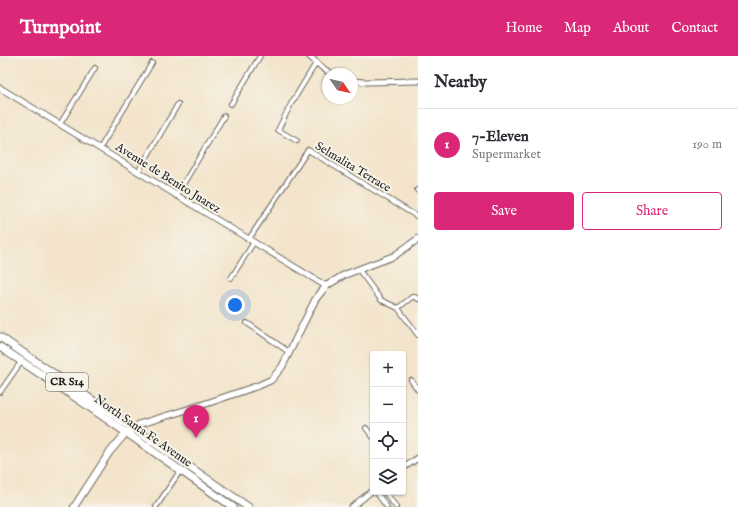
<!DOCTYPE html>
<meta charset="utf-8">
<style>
body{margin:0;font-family:"IM FELL English",serif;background:#f7f7f7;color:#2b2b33}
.controls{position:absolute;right:12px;bottom:12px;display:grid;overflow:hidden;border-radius:4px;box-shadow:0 1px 3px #0004}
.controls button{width:36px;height:36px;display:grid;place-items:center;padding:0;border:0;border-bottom:1px solid #e1e1e2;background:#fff;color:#2b2b33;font:20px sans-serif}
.compass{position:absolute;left:322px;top:12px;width:36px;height:36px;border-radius:50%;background:#fff;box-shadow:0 1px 3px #0004;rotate:124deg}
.you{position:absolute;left:235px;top:249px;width:14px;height:14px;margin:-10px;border:3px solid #fff;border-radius:50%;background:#1a73e8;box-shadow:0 0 0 6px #1a73e833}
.badge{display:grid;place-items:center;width:26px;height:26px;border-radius:50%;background:#db2777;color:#fff;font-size:13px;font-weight:700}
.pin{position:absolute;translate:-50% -33px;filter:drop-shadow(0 1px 2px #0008)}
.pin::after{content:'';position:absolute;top:21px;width:14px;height:12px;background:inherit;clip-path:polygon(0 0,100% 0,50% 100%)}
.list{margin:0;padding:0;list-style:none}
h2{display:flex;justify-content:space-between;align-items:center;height:52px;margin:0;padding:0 16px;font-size:17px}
h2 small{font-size:13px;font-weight:400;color:#7c7c81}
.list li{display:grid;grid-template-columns:26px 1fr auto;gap:12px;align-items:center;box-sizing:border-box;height:72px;padding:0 16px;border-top:1px solid #e1e1e2}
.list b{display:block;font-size:15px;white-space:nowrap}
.list p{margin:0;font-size:13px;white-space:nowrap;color:#7c7c81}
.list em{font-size:13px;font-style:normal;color:#7c7c81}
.actions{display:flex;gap:8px;padding:12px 16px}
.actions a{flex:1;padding:9px 0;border:1px solid #db2777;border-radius:4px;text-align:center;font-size:14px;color:#db2777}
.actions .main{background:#db2777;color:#fff}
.icon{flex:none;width:22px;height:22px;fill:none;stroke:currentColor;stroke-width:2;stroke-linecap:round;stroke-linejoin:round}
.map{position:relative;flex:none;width:418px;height:451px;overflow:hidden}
header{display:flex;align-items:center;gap:24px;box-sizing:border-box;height:56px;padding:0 20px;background:#db2777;color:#fff}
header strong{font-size:19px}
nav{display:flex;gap:22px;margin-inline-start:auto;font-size:14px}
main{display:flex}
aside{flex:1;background:#fff}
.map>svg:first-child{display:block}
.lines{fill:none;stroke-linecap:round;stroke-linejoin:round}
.minor-casing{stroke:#676259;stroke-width:6}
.tertiary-casing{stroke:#676259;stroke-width:7}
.secondary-casing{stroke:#676259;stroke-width:8}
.primary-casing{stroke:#676259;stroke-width:9}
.minor{stroke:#fff;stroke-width:4}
.tertiary{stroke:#fff;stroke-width:5}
.secondary{stroke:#fff;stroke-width:6}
.primary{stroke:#fff;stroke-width:7}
.labels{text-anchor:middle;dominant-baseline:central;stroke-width:4;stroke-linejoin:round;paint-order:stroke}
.shield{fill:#f7f3e8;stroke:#5e5c59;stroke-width:1}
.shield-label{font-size:11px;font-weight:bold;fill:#1c1c1c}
.street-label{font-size:12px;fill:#1c1c1c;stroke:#f7f3e8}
</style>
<header>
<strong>Turnpoint</strong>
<nav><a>Home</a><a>Map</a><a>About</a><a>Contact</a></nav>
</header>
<main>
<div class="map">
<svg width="418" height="451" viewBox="0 0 418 451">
<rect width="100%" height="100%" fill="#f7f3e8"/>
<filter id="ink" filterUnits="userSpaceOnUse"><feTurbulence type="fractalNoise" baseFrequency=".025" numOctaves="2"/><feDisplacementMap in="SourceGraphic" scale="8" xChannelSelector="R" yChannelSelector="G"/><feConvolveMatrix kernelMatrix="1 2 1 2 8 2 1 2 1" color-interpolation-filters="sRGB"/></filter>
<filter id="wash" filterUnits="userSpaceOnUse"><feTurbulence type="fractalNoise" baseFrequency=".012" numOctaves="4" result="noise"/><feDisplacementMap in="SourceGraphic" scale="16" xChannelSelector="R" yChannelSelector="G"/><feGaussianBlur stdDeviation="0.9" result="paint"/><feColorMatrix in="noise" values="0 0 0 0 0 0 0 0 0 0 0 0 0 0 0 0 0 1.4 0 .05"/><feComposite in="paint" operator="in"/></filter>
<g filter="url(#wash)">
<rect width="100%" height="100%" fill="#f3e4cb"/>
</g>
<g filter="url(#ink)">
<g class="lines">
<defs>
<path id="minor" d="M231 48 260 0
M60 68 95 12
M297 85 278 74 291 48 316 7
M100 92 152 7
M138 116 178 48
M417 134 418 135
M176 140 224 60
M249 183 308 94 418 161
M359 214 381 244 398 252
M231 222 254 186
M418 243 415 241H412L398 252 418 279
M247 267 289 296
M411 324 418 334
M0 336 21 306
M366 372 373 381
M376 436 387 451
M385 436 396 451
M156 451 180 415"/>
<path id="tertiary" d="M309 0 324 13 332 18
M352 25 367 26 418 25
M0 32 326 230
M403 412 418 402
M352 451 373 434"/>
<path id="secondary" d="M74 451 109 397 126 377 140 368 202 349 260 329 271 324 282 311 315 244 326 230 344 219 394 200 418 183"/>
<path id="primary" d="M0 281 248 451
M0 291 81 345 233 451"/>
</defs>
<use href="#minor" class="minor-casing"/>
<use href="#tertiary" class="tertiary-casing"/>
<use href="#secondary" class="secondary-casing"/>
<use href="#primary" class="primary-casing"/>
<use href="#minor" class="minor"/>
<use href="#tertiary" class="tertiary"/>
<use href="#secondary" class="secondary"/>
<use href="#primary" class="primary"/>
</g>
</g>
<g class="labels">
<rect class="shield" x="46" y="317" width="42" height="18" rx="3"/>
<g class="shield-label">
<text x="67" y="326">CR S14</text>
</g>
<g class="street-label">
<text transform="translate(353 111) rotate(31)">Selmalita Terrace</text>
<text transform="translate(168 122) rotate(32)">Avenue de Benito Juarez</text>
<text transform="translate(143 375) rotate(35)">North Santa Fe Avenue</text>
</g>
</g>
</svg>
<div class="controls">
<button>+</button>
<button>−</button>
<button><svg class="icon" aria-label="locate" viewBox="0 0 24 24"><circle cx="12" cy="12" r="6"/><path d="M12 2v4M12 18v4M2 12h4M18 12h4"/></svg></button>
<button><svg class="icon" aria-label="layers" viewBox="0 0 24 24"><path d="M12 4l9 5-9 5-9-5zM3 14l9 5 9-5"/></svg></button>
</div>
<svg class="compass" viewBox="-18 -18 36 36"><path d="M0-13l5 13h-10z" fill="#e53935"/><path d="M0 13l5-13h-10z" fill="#7c7c81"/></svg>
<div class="you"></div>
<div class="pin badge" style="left:196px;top:382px">1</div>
</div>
<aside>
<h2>Nearby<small></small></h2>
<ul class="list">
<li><span class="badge">1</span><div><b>7-Eleven</b><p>Supermarket</p></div><em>190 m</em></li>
</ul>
<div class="actions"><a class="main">Save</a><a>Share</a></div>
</aside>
</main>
